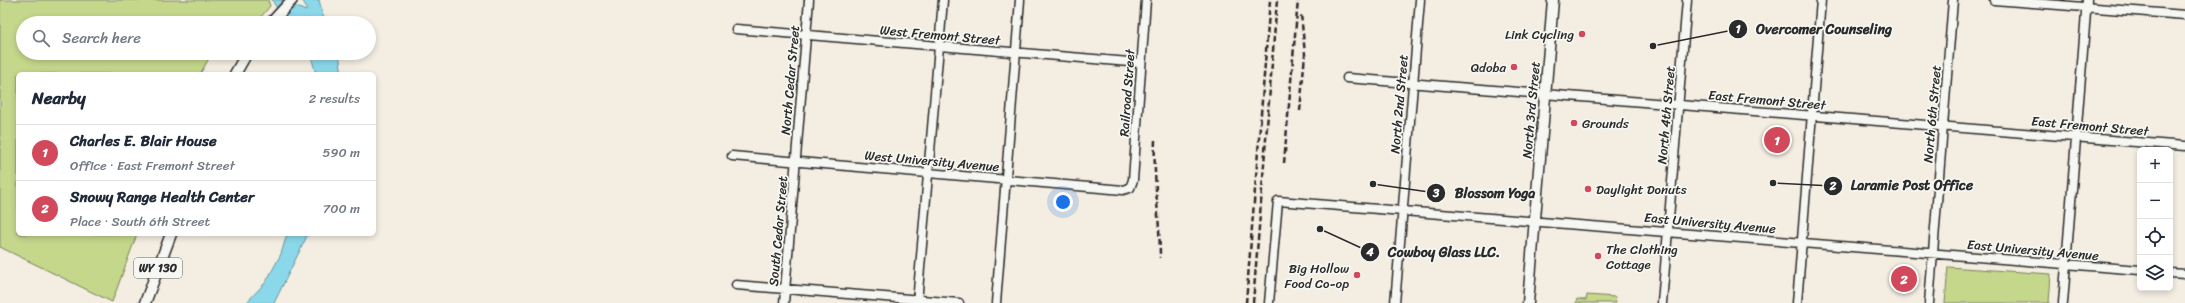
<!DOCTYPE html>
<meta charset="utf-8">
<style>
body{margin:0;font-family:Sriracha,sans-serif;background:#f6f6f7;color:#1f2937}
.controls{position:absolute;right:12px;bottom:12px;display:grid;overflow:hidden;border-radius:6px;box-shadow:0 2px 6px #0003}
.controls button{width:36px;height:36px;display:grid;place-items:center;padding:0;border:0;border-bottom:1px solid #e0e1e3;background:#fff;color:#1f2937;font:20px sans-serif}
.you{position:absolute;left:1063px;top:202px;width:14px;height:14px;margin:-10px;border:3px solid #fff;border-radius:50%;background:#1a73e8;box-shadow:0 0 0 6px #1a73e833}
.badge{display:grid;place-items:center;width:26px;height:26px;border-radius:50%;background:#d1495b;color:#fff;font-size:13px;font-weight:700}
.pin{position:absolute;translate:-50% -50%;border:2px solid #fff;box-shadow:0 1px 4px #0006}
.list{margin:0;padding:0;list-style:none}
h2{display:flex;justify-content:space-between;align-items:center;height:52px;margin:0;padding:0 16px;font-size:17px}
h2 small{font-size:13px;font-weight:400;color:#747a83}
.list li{display:grid;grid-template-columns:26px 1fr auto;gap:12px;align-items:center;box-sizing:border-box;height:56px;padding:0 16px;border-top:1px solid #e0e1e3}
.list b{display:block;font-size:15px;white-space:nowrap}
.list p{margin:0;font-size:13px;white-space:nowrap;color:#747a83}
.list em{font-size:13px;font-style:normal;color:#747a83}
.icon{flex:none;width:22px;height:22px;fill:none;stroke:currentColor;stroke-width:2;stroke-linecap:round;stroke-linejoin:round}
.map{position:relative;flex:none;width:2185px;height:303px;overflow:hidden}
.search{position:absolute;background:#fff;box-shadow:0 2px 6px #0003;left:16px;top:16px;width:360px;height:44px;display:flex;align-items:center;gap:10px;box-sizing:border-box;padding:0 14px;border-radius:22px;color:#747a83;font-size:15px}
.panel{position:absolute;background:#fff;box-shadow:0 2px 6px #0003;left:16px;top:72px;width:360px;height:164px;border-radius:6px}
.map>svg:first-child{display:block}
.green{fill:#c5d78b;stroke:#78815b}
.water{fill:#8bd8eb;stroke:#65939e}
.lines{fill:none;stroke-linecap:round;stroke-linejoin:round}
.minor-casing{stroke:#2b2b2b;stroke-width:11}
.major-casing{stroke:#2b2b2b;stroke-width:13}
.minor{stroke:#f6f6f2;stroke-width:8}
.major{stroke:#f6f6f2;stroke-width:10}
.rail{stroke:#2b2b2b;stroke-width:2.5;stroke-dasharray:6 3;stroke-linecap:butt}
.poi-dot{fill:#d1495b;stroke:#f6f6f2;stroke-width:1.5}
.labels{text-anchor:middle;dominant-baseline:central;stroke-width:3.5;stroke-linejoin:round;paint-order:stroke}
.shield{fill:#f6f6f2;stroke:#686867;stroke-width:1}
.shield-label{font-size:12px;font-weight:bold;fill:#2b2b2b}
.poi-label{font-size:13px;fill:#2b2b2b;stroke:#f6f6f2;text-anchor:end}
.street-label{font-size:13px;fill:#2b2b2b;stroke:#f6f6f2}
.leader{fill:none;stroke:#2b2b2b;stroke-width:1.5}
.callout-dot{fill:#2b2b2b;stroke:#f6f6f2;stroke-width:1.5}
.mark-label{font-size:12px;text-anchor:middle;font-weight:bold;fill:#fff}
.callout-label{font-size:14px;text-anchor:middle;font-weight:bold;fill:#2b2b2b;stroke:#f6f6f2;stroke-width:3.5;stroke-linejoin:round;paint-order:stroke}
</style>
<div class="map">
<svg width="2185" height="303" viewBox="0 0 2185 303">
<rect width="100%" height="100%" fill="#f4ede1"/>
<filter id="ink" filterUnits="userSpaceOnUse"><feTurbulence type="fractalNoise" baseFrequency=".025" numOctaves="2"/><feDisplacementMap in="SourceGraphic" scale="8" xChannelSelector="R" yChannelSelector="G"/><feConvolveMatrix kernelMatrix="1 2 1 2 8 2 1 2 1" color-interpolation-filters="sRGB"/></filter>
<g filter="url(#ink)">
<path class="green" d="M0 0H268L270 6 260 18H235L232 23H23V53H212L200 74H18V234H137L112 302 0 247Z
M1948 267 2051 274 2049 303H1945Z
M1587 295 1615 297 1616 303H1576L1577 299 1586 300Z"/>
<path class="water" d="M272 0H288L294 6 306 11V6L302 0H319L325 23H286Z
M310 53H339L342 74H316Z
M287 234H308L274 303H246L266 282 281 254Z"/>
<g class="lines">
<defs>
<path id="minor" d="M1994 0 2185 15
M736 29 1141 63
M1347 78 2185 146
M732 156 1123 190 1130 188 1133 180 1146 0
M2170 273 2185 274
M736 285 959 303
M784 303 809 0
M917 303 943 0
M996 303 1020 0
M1269 303 1278 201 2140 270
M1395 303 1420 0
M1662 303 1687 0
M1797 303 1821 0
M1929 303 1953 0
M2063 303 2087 0"/>
<path id="major" d="M271 23 292 0
M235 74 247 53
M145 303 171 234
M1528 303 1553 0"/>
</defs>
<use href="#minor" class="minor-casing"/>
<use href="#major" class="major-casing"/>
<use href="#minor" class="minor"/>
<use href="#major" class="major"/>
<path class="rail" d="M1300 111 1305 54 1301 14
M1155 140C1153 180 1160 219 1160 258
M1284 163 1298 0
M1246 303 1270 0
M1253 303 1277 0"/>
</g>
</g>
<g class="poi-dot">
<circle cx="1582" cy="34" r="4"/>
<circle cx="1514" cy="67" r="4"/>
<circle cx="1574" cy="123" r="4"/>
<circle cx="1588" cy="189" r="4"/>
<circle cx="1598" cy="256" r="4"/>
<circle cx="1357" cy="275" r="4"/>
</g>
<g class="labels">
<rect class="shield" x="134" y="258" width="48" height="20" rx="3"/>
<g class="shield-label">
<text x="158" y="268">WY 130</text>
</g>
<g class="poi-label">
<text x="1574" y="34">Link Cycling</text>
<text x="1506" y="67">Qdoba</text>
<text x="1582" y="123" text-anchor="start">Grounds</text>
<text x="1596" y="189" text-anchor="start">Daylight Donuts</text>
<text x="1606" y="249" text-anchor="start">The Clothing<tspan x="1606" dy="15">Cottage</tspan></text>
<text x="1349" y="268">Big Hollow<tspan x="1349" dy="15">Food Co-op</tspan></text>
</g>
<g class="street-label">
<text transform="translate(940 35) rotate(5)">West Fremont Street</text>
<text transform="translate(790 80) rotate(-85)">North Cedar Street</text>
<text transform="translate(1127 93) rotate(-86)">Railroad Street</text>
<text transform="translate(1767 100) rotate(5)">East Fremont Street</text>
<text transform="translate(1399 104) rotate(-85)">North 2nd Street</text>
<text transform="translate(1531 110) rotate(-85)">North 3rd Street</text>
<text transform="translate(1932 114) rotate(-85)">North 6th Street</text>
<text transform="translate(1666 115) rotate(-85)">North 4th Street</text>
<text transform="translate(2090 126) rotate(5)">East Fremont Street</text>
<text transform="translate(932 161) rotate(5)">West University Avenue</text>
<text transform="translate(1710 223) rotate(5)">East University Avenue</text>
<text transform="translate(778 231) rotate(-85)">South Cedar Street</text>
<text transform="translate(2033 250) rotate(5)">East University Avenue</text>
</g>
</g>
<path class="leader" d="M1653 46L1738 29M1773 183L1833 186M1373 184L1436 193M1320 229L1370 252"/>
<g class="callout-dot">
<circle cx="1653" cy="46" r="4"/>
<circle cx="1773" cy="183" r="4"/>
<circle cx="1373" cy="184" r="4"/>
<circle cx="1320" cy="229" r="4"/>
<circle cx="1738" cy="29" r="10"/>
<circle cx="1833" cy="186" r="10"/>
<circle cx="1436" cy="193" r="10"/>
<circle cx="1370" cy="252" r="10"/>
</g>
<g class="mark-label">
<text x="1738" y="33">1</text>
<text x="1833" y="190">2</text>
<text x="1436" y="197">3</text>
<text x="1370" y="256">4</text>
</g>
<g class="callout-label">
<text x="1824" y="34">Overcomer Counseling</text>
<text x="1912" y="190">Laramie Post Office</text>
<text x="1495" y="198">Blossom Yoga</text>
<text x="1444" y="257">Cowboy Glass LLC.</text>
</g>
</svg>
<div class="controls">
<button>+</button>
<button>−</button>
<button><svg class="icon" aria-label="locate" viewBox="0 0 24 24"><circle cx="12" cy="12" r="6"/><path d="M12 2v4M12 18v4M2 12h4M18 12h4"/></svg></button>
<button><svg class="icon" aria-label="layers" viewBox="0 0 24 24"><path d="M12 4l9 5-9 5-9-5zM3 14l9 5 9-5"/></svg></button>
</div>
<div class="you"></div>
<div class="pin badge" style="left:1777px;top:140px">1</div>
<div class="pin badge" style="left:1904px;top:279px">2</div>
<div class="search"><svg class="icon" aria-label="search" viewBox="0 0 24 24"><circle cx="10" cy="10" r="6"/><path d="M15 15l6 6"/></svg>Search here</div>
<section class="panel">
<h2>Nearby<small>2 results</small></h2>
<ul class="list">
<li><span class="badge">1</span><div><b>Charles E. Blair House</b><p>Office · East Fremont Street</p></div><em>590 m</em></li>
<li><span class="badge">2</span><div><b>Snowy Range Health Center</b><p>Place · South 6th Street</p></div><em>700 m</em></li>
</ul>
</section>
</div>
